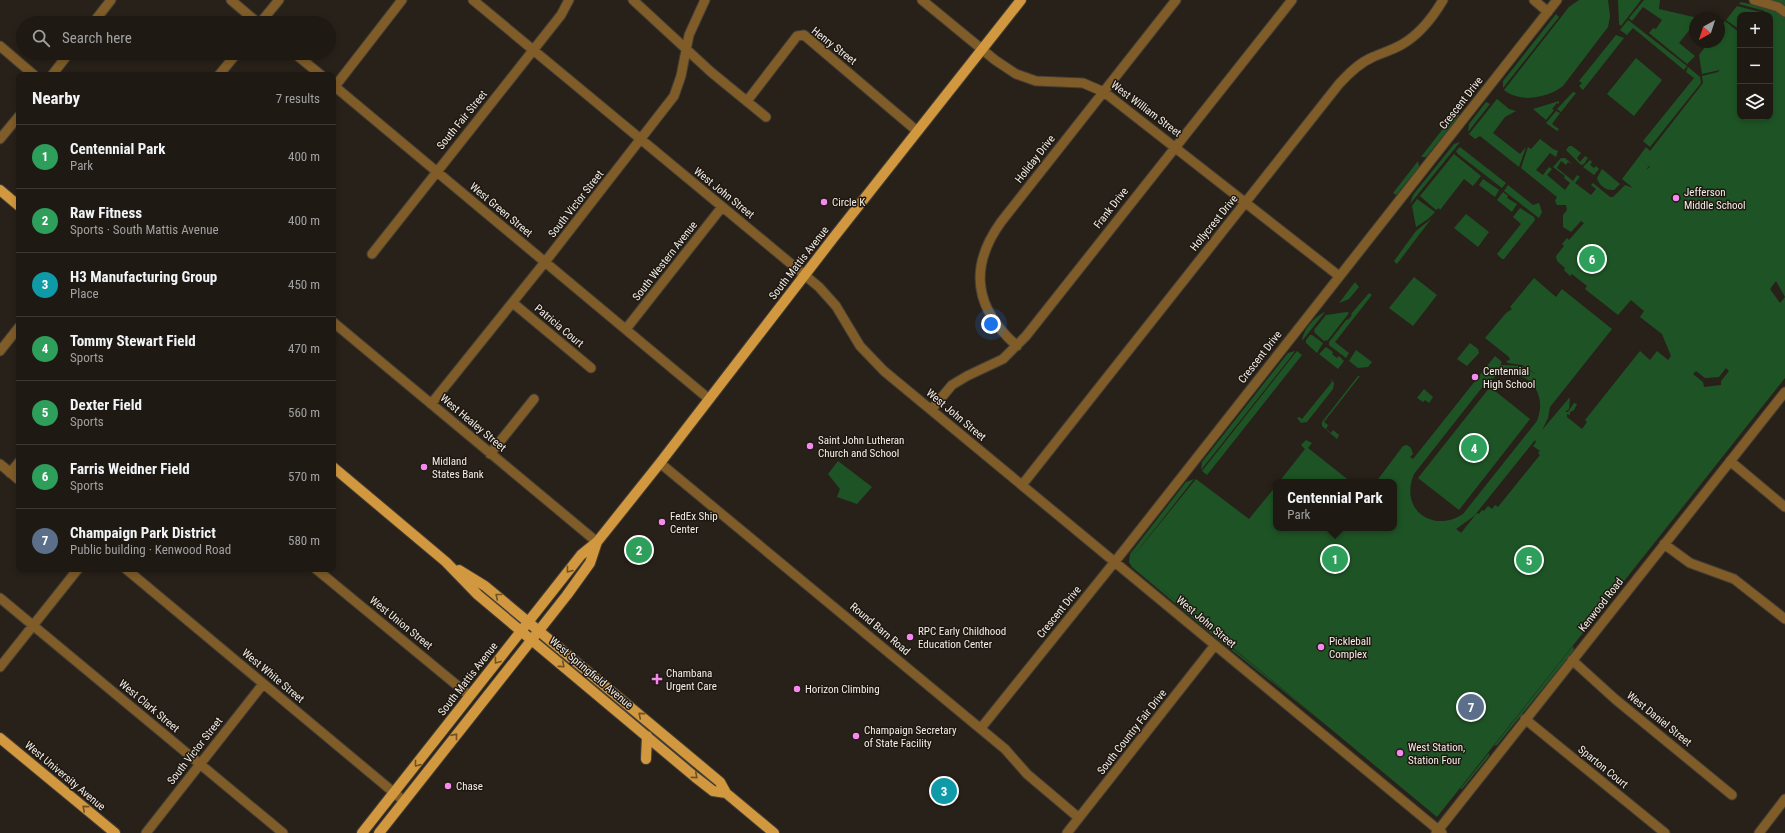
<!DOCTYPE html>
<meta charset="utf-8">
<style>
body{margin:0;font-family:"Roboto Condensed",sans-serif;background:#2b2621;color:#f1f3f6}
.controls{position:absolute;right:12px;top:12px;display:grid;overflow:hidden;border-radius:8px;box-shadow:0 2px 6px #0003}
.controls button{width:36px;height:36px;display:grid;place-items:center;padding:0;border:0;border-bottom:1px solid #3c3833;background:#1e1913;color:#f1f3f6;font:20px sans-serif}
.compass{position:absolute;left:1689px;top:12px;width:36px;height:36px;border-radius:50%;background:#1e1913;box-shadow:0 2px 6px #0003;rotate:219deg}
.you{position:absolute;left:991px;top:324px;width:14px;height:14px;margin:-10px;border:3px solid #fff;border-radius:50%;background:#1a73e8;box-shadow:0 0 0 6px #1a73e833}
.badge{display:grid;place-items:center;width:26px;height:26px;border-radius:50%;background:#f589ef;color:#fff;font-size:13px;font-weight:700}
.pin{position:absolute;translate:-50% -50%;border:2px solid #fff;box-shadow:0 1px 4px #0006}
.popup{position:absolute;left:1273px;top:479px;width:124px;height:52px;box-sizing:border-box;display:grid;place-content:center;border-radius:8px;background:#1e1913;filter:drop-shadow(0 1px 3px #0005);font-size:13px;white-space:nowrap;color:#a1a0a0}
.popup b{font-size:15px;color:#f1f3f6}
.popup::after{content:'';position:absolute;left:50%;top:100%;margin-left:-8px;border:8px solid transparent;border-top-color:#1e1913}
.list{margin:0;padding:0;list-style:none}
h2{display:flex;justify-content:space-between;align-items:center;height:52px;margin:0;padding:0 16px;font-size:17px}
h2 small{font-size:13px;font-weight:400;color:#a1a0a0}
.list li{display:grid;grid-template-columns:26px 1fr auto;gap:12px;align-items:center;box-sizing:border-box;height:64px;padding:0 16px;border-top:1px solid #3c3833}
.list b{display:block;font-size:15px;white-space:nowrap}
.list p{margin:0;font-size:13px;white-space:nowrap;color:#a1a0a0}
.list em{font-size:13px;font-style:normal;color:#a1a0a0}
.icon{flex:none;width:22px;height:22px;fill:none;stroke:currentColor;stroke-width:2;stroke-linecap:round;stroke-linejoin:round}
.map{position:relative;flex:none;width:1785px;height:833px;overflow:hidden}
.search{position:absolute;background:#1e1913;box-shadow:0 2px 6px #0003;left:16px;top:16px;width:320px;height:44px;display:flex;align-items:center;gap:10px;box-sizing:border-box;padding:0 14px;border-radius:22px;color:#a1a0a0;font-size:15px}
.panel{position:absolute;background:#1e1913;box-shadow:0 2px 6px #0003;left:16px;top:72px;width:320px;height:500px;border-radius:8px}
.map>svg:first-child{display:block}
.green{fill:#1e5425;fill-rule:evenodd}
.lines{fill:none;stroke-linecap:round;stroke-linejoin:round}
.minor-casing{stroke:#443e36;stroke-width:11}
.major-casing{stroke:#443e36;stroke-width:12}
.minor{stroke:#7f5c28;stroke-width:9}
.major{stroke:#d2983f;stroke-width:10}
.oneway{stroke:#6f5225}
.poi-dot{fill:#f589ef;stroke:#1e1810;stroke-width:1.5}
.labels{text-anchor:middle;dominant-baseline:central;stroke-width:3;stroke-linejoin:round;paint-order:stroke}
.street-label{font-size:11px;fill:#f2ede8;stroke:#1e1810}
.poi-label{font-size:11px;fill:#f2ede8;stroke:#1e1810;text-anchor:start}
</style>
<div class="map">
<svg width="1785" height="833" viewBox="0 0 1785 833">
<rect width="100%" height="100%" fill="#282119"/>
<path class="green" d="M1579 0H1608L1610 16 1608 27 1563 86C1548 98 1520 103 1504 90L1569 7Z
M1618 0H1641L1621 26 1619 24Z
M1644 0H1660L1659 9 1698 18H1695V23L1679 43 1695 56 1687 64 1649 33 1653 28 1656 29 1662 20 1643 7 1632 21 1629 18Z
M1771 0H1785V378L1437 817 1145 575 1214 633 1213 635 1132 567 1129 562 1130 554 1186 482 1194 479 1131 559 1196 479 1249 519 1276 486V528H1394V482H1376L1403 446 1407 445 1411 448 1413 454 1410 457 1413 459 1495 356 1502 362 1500 365 1521 366 1538 375 1522 365 1508 363 1506 361 1510 360 1509 357 1485 338 1506 313 1512 309 1510 307 1534 278 1556 297 1562 289 1612 329 1550 407 1548 418 1542 430 1570 397 1569 409 1565 412H1568L1574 403 1577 404 1574 410 1570 412V415L1567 414V417L1582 429 1587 422 1585 420 1640 351 1650 360 1657 351 1668 360 1671 356 1662 334 1640 317 1644 311 1631 300 1618 315 1585 289 1587 286 1572 274 1570 276 1564 270 1565 268 1557 261 1556 256 1564 246 1562 244 1567 238 1569 240 1584 223 1581 221 1571 232 1563 227V215L1567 210 1566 205H1557L1555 201 1557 197 1521 168 1528 147 1531 149 1540 139 1553 149 1558 151 1556 157 1550 153 1536 170 1543 175 1549 167 1552 169 1547 175 1565 190 1570 183 1564 178 1565 176 1553 167 1561 158H1565L1572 164 1568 162 1566 165 1561 161 1557 168 1573 181 1577 175 1580 177 1575 183 1591 195 1596 189 1591 185 1593 183 1610 197H1613L1625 185 1633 188 1622 179 1638 158 1649 166 1646 170 1650 167 1638 158 1646 147 1650 151 1703 83 1702 76 1718 72 1720 70 1702 74 1699 55 1709 42H1719V29L1725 21 1740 33V117H1770V15H1740V30L1726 20 1737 6 1764 13 1765 11 1739 4 1741 2 1767 8 1773 1ZM1776 281 1785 297 1780 303 1770 289ZM1726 368 1729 371 1721 381V385L1704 387 1703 382 1693 374 1696 371 1705 378 1719 377ZM1505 373C1532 373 1547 396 1537 421L1463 514C1432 534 1399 509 1414 474L1484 385 1496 376ZM1535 440 1536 442 1533 446 1540 451 1538 453 1540 455 1498 507 1495 505 1492 509 1488 506 1484 511 1482 510 1479 514 1477 513 1461 533 1456 529 1474 516Z
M1556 14 1559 17 1503 88V81Z
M1628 20 1687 66 1684 70 1633 28 1627 35 1620 30Z
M1616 35 1624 38 1583 90 1579 86 1582 83 1579 81Z
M1636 58 1662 80 1634 116 1607 94Z
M1688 67 1700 77 1701 83 1650 147 1643 141 1694 78 1686 72Z
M1573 92 1576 93 1561 112 1557 109Z
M1497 99 1509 109 1516 111 1505 117 1493 133 1520 154 1526 147 1519 167 1480 136 1475 139 1469 134Z
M1559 101V104L1557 103 1552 109 1554 110 1546 120 1533 109Z
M1486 102 1490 104 1468 132 1469 124Z
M1556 111 1560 113 1552 124 1559 129 1557 131 1546 123Z
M1456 112 1459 116 1426 157H1421Z
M1460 142 1410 204 1413 195 1454 144Z
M1569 146H1572L1581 153 1577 158 1580 162 1585 156 1588 158 1584 164 1581 165 1566 150Z
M1460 147 1506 183 1502 188 1458 154 1456 151Z
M1454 154 1481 176 1473 186 1464 179 1440 210 1439 208 1436 210 1420 196Z
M1590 160 1592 162 1590 165 1594 168 1596 166 1599 169 1594 175 1583 167Z
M1418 161 1419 167 1396 195 1393 193Z
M1602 169 1620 184 1614 190C1606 191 1599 185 1597 178Z
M1483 179 1499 190 1495 197 1479 185Z
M1508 185 1533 205 1539 203 1542 212 1539 218 1504 191Z
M1503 192 1508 196 1507 198 1517 204 1512 212 1497 200Z
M1417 199 1435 212 1428 219 1416 227 1412 206Z
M1520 208 1534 217 1535 220 1504 259H1502L1497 254 1521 224 1513 217Z
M1466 214 1489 232 1478 247 1454 228Z
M1431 219 1397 264 1394 261 1416 231Z
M1414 277 1437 295 1413 326 1389 308Z
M1355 282 1359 287 1349 299 1339 303Z
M1369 293 1372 295 1335 342 1349 353 1346 358 1329 345V342L1347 319 1348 320 1352 315 1351 314Z
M1325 312 1302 341C1303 330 1315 316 1325 312Z
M1347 312 1349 313 1328 340 1324 341 1315 333 1314 330 1326 315Z
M1310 335H1312L1323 343 1317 353 1306 343V340Z
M1470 343 1478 349 1479 353 1467 366 1457 359Z
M1326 347 1333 352 1332 354 1337 358 1339 356 1344 361 1338 369 1319 354Z
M1356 350 1372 362 1368 367 1358 368 1349 361Z
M1295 351 1290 358 1201 470 1202 462 1288 353Z
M1297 351 1302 355 1207 475 1202 471Z
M1358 376H1360L1324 422 1328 425 1326 429 1331 433 1333 430 1339 435 1337 439 1322 426V422Z
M1330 378 1334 383 1333 389 1307 422 1301 423 1297 418 1299 417 1302 419 1332 382Z
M1490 387 1530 419 1459 510 1418 478Z
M1424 389 1433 397 1429 403 1425 400 1423 402 1417 398Z
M1306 440 1312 443 1308 448 1351 482H1279L1305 449 1301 445Z
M838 461 872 487 857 504 837 497 840 489 828 474Z
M1215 634 1327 726 1214 636Z
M1573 646 1574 650 1497 745 1494 746Z
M1489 753V756L1462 789H1460Z"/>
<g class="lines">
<defs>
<path id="minor" d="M231 0 258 23
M473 0 819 287 836 306 860 346 884 371 1442 833
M633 0 711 72 766 117
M922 0 995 60 1016 74 1036 81 1083 83 1104 92 1339 276
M1534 0 1548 12
M1754 0 1778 7 1785 12
M93 23 111 0
M260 23 279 0
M0 46 34 75
M294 53 321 75
M52 75 69 53
M219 75 237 53
M333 85 709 399
M333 89 402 0
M747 101 797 36 804 35 917 131
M0 139 19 116
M372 254 561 15 569 0
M513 303 591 368
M333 322 597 542
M626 329 722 207
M1017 346C975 309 968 268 1001 222L1176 0
M0 351 19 327
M431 404 545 262 674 96 681 76 689 35 705 0
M931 410 952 385 967 376 1003 359 1026 336 1292 0
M490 454 534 399
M1730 461 1785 507
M660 463 1005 749 1027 774 1079 818
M0 464 19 480
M10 473 19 462
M1022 485 1339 84C1349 73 1359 63 1373 57 1382 53 1392 50 1401 45 1419 35 1433 17 1443 0
M1664 544 1690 563 1734 579 1785 619
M126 569 404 801
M316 569 470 696
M0 598 283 833
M1572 660 1615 699 1732 795
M0 667 78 569
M1525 719 1665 833
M981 728 1125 549 1557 0
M146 833 263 684
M1067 833 1215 645
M1436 833 1785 392
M1759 833 1785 799"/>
<path id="major" d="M0 190 19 206
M333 467 446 562 478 595 695 777 713 791 726 793
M459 570 485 586 720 782 726 793 774 833
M0 738 115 833
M646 759 647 736
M362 833 581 555 597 542 660 463 834 237 1021 0
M379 833 567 595 590 563 597 542"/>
</defs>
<use href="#minor" class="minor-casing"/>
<use href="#major" class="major-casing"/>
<use href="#minor" class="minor"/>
<use href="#major" class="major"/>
</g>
<defs><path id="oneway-chevron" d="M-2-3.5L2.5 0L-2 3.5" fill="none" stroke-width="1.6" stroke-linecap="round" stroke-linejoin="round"/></defs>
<g class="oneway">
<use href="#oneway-chevron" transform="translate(569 570) rotate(128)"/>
<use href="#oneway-chevron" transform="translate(498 596) rotate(-141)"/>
<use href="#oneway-chevron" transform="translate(497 661) rotate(127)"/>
<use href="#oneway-chevron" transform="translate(562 665) rotate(40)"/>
<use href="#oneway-chevron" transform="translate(641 715) rotate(-140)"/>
<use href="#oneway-chevron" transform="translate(455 736) rotate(-51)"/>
<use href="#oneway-chevron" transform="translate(417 764) rotate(129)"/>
<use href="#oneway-chevron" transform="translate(695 776) rotate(40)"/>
<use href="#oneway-chevron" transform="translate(85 808) rotate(-140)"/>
</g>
<g class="poi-dot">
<circle cx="1676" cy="198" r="4"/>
<circle cx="824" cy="202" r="4"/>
<circle cx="1475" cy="377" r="4"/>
<circle cx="810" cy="446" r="4"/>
<circle cx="424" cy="467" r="4"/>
<circle cx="662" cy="522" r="4"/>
<circle cx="910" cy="637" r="4"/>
<circle cx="1321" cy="647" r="4"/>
<path d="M655 673h4v4h4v4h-4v4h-4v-4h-4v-4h4z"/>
<circle cx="797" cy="689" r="4"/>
<circle cx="856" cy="736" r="4"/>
<circle cx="1400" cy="753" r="4"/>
<circle cx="448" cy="786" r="4"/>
</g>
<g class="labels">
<g class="street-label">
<text transform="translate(834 46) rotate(38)">Henry Street</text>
<text transform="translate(1461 103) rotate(-52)">Crescent Drive</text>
<text transform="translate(1146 109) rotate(37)">West William Street</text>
<text transform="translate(462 120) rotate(-51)">South Fair Street</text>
<text transform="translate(1035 159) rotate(-52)">Holiday Drive</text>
<text transform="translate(724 193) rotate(39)">West John Street</text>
<text transform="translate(576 204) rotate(-52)">South Victor Street</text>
<text transform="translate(1111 208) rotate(-52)">Frank Drive</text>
<text transform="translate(501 210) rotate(40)">West Green Street</text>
<text transform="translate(1214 223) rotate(-51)">Hollycrest Drive</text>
<text transform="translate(665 261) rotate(-52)">South Western Avenue</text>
<text transform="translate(799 263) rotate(-52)">South Mattis Avenue</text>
<text transform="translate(559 326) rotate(40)">Patricia Court</text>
<text transform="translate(1260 357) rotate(-52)">Crescent Drive</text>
<text transform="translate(956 415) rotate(40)">West John Street</text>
<text transform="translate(473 423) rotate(40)">West Healey Street</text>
<text transform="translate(1601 605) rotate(-52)">Kenwood Road</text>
<text transform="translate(1059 612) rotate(-51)">Crescent Drive</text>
<text transform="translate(1206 622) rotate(40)">West John Street</text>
<text transform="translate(401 623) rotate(39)">West Union Street</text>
<text transform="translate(880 629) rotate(40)">Round Barn Road</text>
<text transform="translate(591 673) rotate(40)">West Springfield Avenue</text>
<text transform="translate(273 676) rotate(40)">West White Street</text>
<text transform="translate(468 679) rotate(-52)">South Mattis Avenue</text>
<text transform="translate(149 706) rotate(40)">West Clark Street</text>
<text transform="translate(1659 719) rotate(39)">West Daniel Street</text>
<text transform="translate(1132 732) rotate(-52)">South Country Fair Drive</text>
<text transform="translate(195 751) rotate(-52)">South Victor Street</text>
<text transform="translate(1603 767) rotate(39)">Sparton Court</text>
<text transform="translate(65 776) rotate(40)">West University Avenue</text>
</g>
<g class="poi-label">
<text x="1684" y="192">Jefferson<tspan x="1684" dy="13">Middle School</tspan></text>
<text x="832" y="202">Circle K</text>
<text x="1483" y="371">Centennial<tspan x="1483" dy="13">High School</tspan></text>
<text x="818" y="440">Saint John Lutheran<tspan x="818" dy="13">Church and School</tspan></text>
<text x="432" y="461">Midland<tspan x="432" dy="13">States Bank</tspan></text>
<text x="670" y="516">FedEx Ship<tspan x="670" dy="13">Center</tspan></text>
<text x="918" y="631">RPC Early Childhood<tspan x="918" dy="13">Education Center</tspan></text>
<text x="1329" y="641">Pickleball<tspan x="1329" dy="13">Complex</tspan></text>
<text x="666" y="673">Chambana<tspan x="666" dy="13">Urgent Care</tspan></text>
<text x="805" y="689">Horizon Climbing</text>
<text x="864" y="730">Champaign Secretary<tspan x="864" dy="13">of State Facility</tspan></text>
<text x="1408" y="747">West Station,<tspan x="1408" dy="13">Station Four</tspan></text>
<text x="456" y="786">Chase</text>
</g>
</g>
</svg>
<div class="controls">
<button>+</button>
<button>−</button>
<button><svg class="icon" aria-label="layers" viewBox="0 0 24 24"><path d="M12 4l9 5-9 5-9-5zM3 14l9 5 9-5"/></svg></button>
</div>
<svg class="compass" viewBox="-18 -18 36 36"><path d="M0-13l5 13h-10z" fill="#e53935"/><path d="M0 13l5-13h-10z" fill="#a1a0a0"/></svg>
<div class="you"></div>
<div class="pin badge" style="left:1335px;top:559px;background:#2e9e5b">1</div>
<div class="popup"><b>Centennial Park</b>Park</div>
<div class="pin badge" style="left:639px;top:550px;background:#2e9e5b">2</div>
<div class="pin badge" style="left:944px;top:791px;background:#0f9aa8">3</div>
<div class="pin badge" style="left:1474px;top:448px;background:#2e9e5b">4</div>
<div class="pin badge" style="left:1529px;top:560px;background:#2e9e5b">5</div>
<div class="pin badge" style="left:1592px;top:259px;background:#2e9e5b">6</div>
<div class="pin badge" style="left:1471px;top:707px;background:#5c6f8a">7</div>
<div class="search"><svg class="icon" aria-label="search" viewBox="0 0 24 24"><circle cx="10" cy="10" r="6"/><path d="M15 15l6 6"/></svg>Search here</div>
<section class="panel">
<h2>Nearby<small>7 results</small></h2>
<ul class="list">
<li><span class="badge" style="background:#2e9e5b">1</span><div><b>Centennial Park</b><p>Park</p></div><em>400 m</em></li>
<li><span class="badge" style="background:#2e9e5b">2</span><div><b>Raw Fitness</b><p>Sports · South Mattis Avenue</p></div><em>400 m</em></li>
<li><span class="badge" style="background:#0f9aa8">3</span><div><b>H3 Manufacturing Group</b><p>Place</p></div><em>450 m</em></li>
<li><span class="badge" style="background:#2e9e5b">4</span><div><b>Tommy Stewart Field</b><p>Sports</p></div><em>470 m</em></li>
<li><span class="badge" style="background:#2e9e5b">5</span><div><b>Dexter Field</b><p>Sports</p></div><em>560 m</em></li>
<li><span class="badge" style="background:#2e9e5b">6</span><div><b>Farris Weidner Field</b><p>Sports</p></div><em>570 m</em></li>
<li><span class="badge" style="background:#5c6f8a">7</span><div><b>Champaign Park District</b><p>Public building · Kenwood Road</p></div><em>580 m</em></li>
</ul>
</section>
</div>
